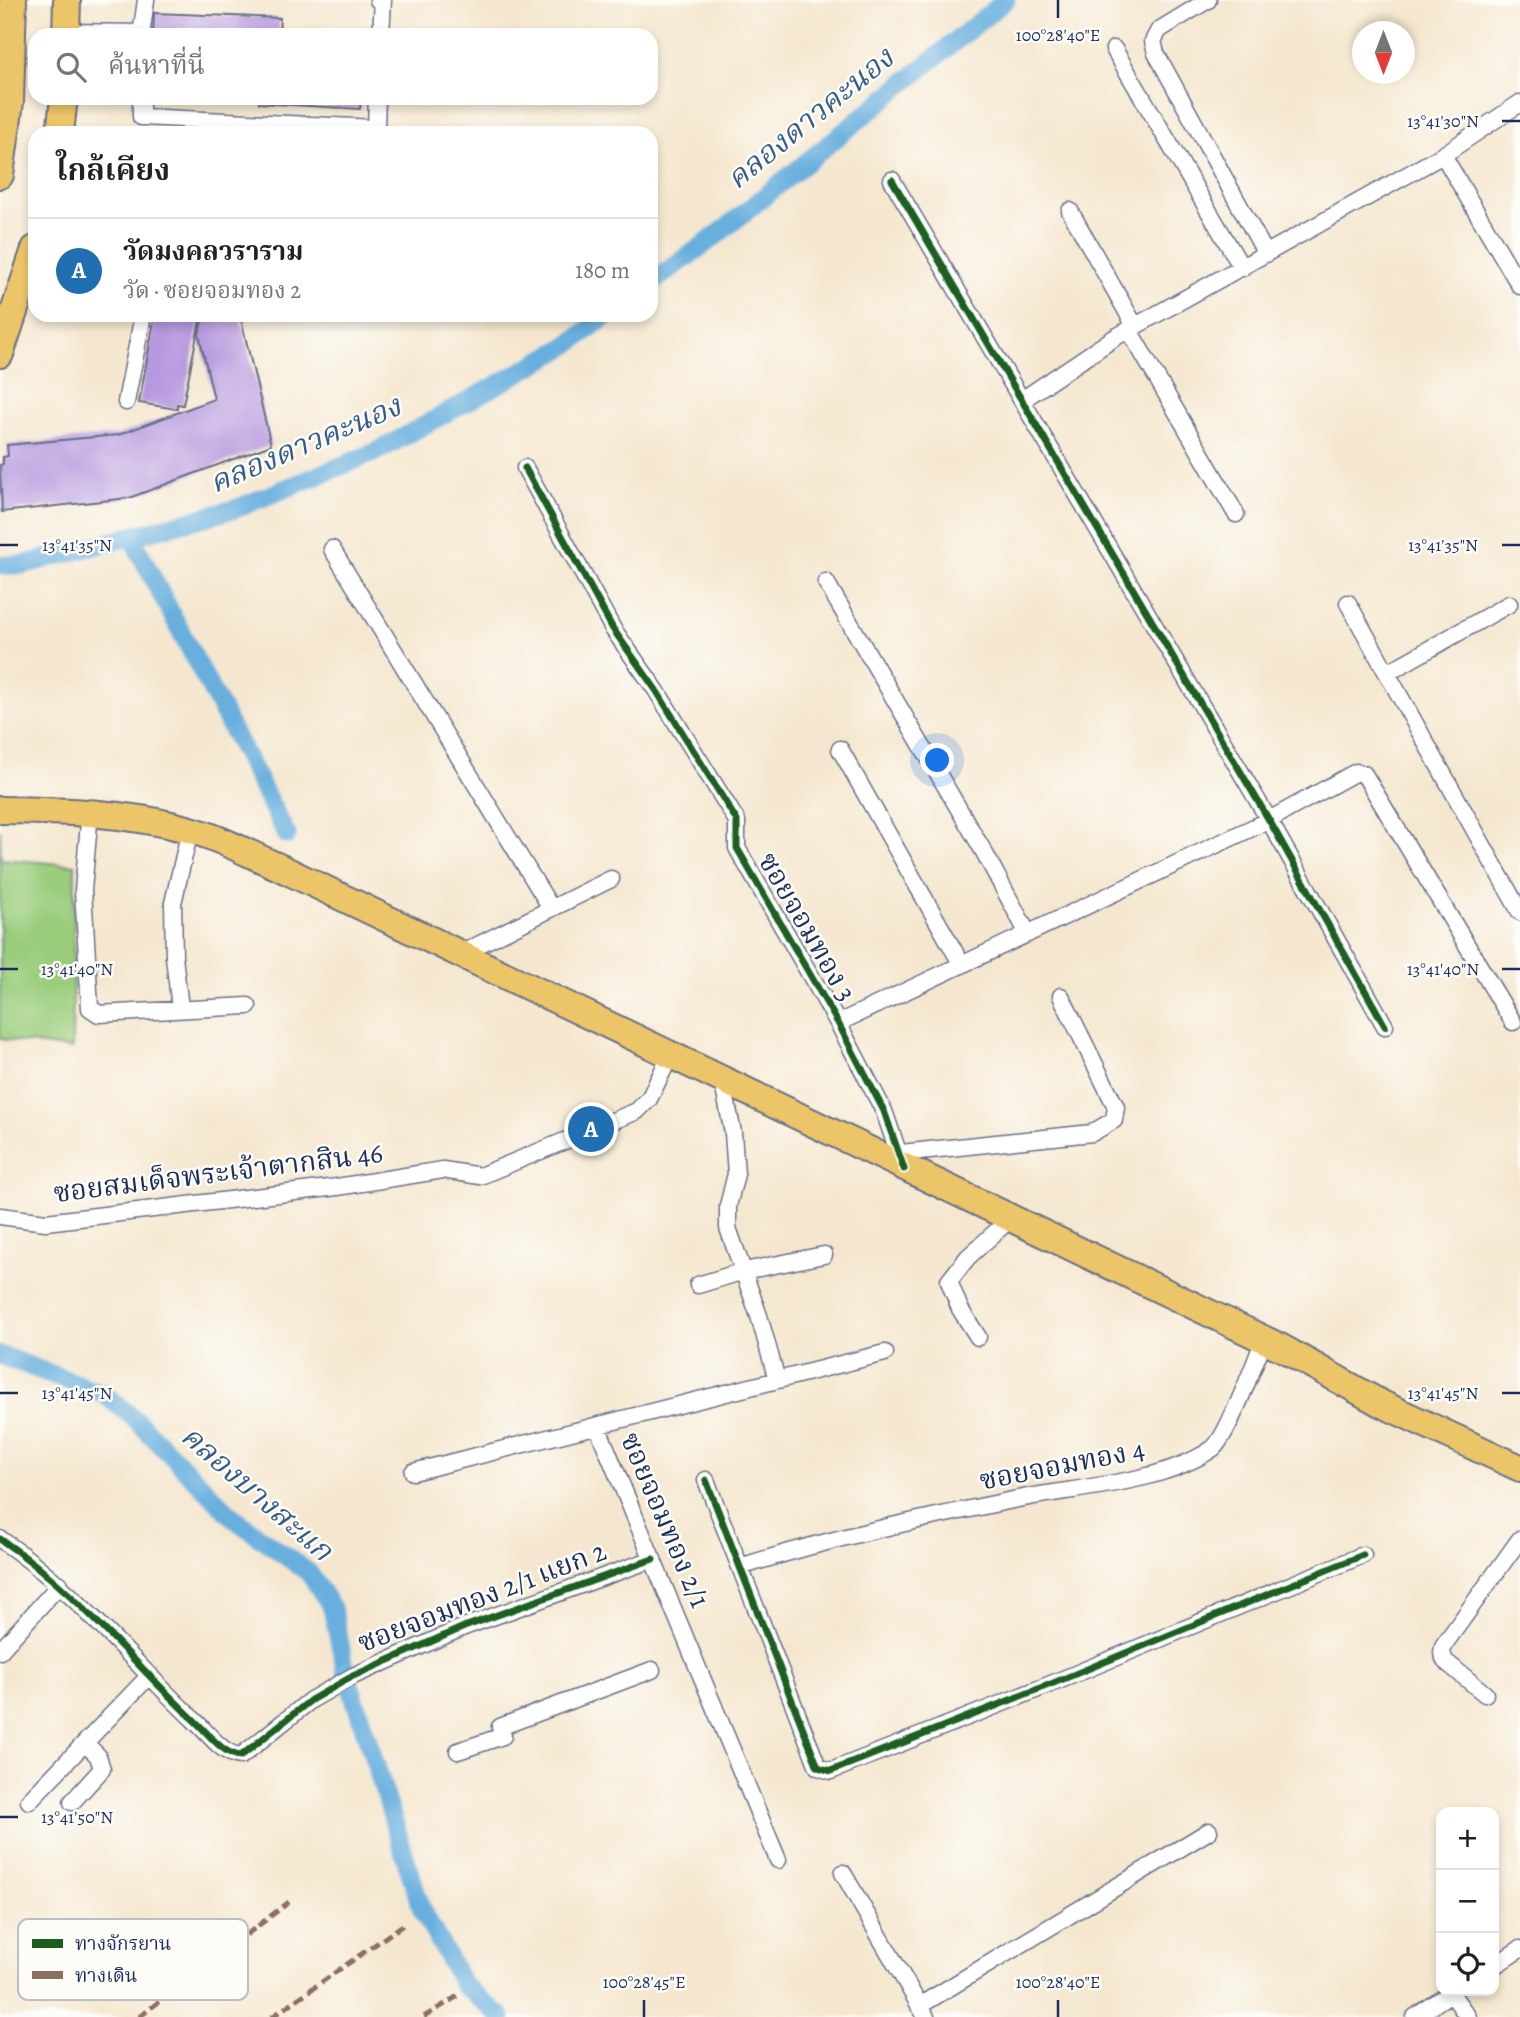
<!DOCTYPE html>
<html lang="th">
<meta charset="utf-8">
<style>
body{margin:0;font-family:Alegreya,"Noto Serif Thai",serif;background:#f2f2f2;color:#222}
.controls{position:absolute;right:21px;bottom:21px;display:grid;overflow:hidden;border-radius:14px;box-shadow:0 4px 10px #0003}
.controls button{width:63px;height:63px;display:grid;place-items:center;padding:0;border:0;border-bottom:2px solid #e0e0e0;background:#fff;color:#222;font:35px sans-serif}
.compass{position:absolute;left:1352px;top:21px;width:63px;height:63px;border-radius:50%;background:#fff;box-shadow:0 4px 10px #0003;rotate:180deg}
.you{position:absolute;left:938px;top:761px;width:24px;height:24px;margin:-18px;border:5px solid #fff;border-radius:50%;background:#1a73e8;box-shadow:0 0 0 10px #1a73e833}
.badge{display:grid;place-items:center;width:46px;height:46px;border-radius:50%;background:#1f6fb2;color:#fff;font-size:23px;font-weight:700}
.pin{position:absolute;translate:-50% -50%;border:4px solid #fff;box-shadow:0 2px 7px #0006}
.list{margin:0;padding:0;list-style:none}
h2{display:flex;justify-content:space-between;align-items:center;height:91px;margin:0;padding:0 28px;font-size:30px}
h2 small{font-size:23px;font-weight:400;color:#767676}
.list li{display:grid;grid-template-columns:46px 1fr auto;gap:21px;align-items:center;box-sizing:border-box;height:105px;padding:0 28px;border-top:2px solid #e0e0e0}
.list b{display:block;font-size:26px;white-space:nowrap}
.list p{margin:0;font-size:23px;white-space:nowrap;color:#767676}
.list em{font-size:23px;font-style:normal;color:#767676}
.icon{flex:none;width:38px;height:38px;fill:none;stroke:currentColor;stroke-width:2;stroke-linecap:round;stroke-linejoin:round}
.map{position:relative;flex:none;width:1520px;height:2017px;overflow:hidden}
.search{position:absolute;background:#fff;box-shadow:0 4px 10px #0003;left:28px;top:28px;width:630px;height:77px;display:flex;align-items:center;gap:18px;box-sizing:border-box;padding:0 24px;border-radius:21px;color:#767676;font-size:26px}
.panel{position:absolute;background:#fff;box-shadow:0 4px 10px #0003;left:28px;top:126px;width:630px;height:196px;border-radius:21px}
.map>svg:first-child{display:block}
.green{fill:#9acc7c;stroke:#5a7e6d;stroke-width:2}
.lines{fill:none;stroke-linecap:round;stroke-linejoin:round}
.canal{stroke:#67afde;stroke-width:19}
.building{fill:#b698df}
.street-casing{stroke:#676f86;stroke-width:19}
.primary-casing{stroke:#676f86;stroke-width:30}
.street{stroke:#fff;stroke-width:16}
.primary{stroke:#edc569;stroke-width:26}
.quiet{stroke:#8d6e63;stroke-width:5;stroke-dasharray:10 5;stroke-linecap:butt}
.cycleway-casing{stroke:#fdfcf7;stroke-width:11}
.cycleway{stroke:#1b5e20;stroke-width:7}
.ticks{fill:none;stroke:#1b2f5e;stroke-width:2.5}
.labels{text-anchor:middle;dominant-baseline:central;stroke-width:5;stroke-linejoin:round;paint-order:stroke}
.street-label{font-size:28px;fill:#1b2f5e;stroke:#fdfcf7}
.water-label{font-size:30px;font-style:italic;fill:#365c8b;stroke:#fdfcf7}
.key{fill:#fdfcf7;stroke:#b9bec9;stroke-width:2}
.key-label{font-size:19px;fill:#1b2f5e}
.ticks-label{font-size:18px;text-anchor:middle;fill:#1b2f5e;stroke:#fdfcf7;stroke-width:5;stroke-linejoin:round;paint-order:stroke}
</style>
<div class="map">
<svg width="1520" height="2017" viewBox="0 0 1520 2017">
<rect width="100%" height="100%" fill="#fdfcf7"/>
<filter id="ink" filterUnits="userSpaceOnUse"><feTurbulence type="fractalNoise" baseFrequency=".0143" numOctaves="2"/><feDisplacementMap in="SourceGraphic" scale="14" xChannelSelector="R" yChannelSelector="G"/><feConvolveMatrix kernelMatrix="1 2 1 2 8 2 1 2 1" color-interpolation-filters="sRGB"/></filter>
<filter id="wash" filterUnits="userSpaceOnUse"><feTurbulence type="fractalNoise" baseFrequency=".00686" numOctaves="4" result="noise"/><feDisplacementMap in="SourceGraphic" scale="28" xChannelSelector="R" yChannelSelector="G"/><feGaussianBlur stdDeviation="1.57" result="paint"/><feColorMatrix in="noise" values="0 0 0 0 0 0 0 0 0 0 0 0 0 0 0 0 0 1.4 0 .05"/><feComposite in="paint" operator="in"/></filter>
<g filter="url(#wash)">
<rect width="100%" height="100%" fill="#f5e7cf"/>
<path class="green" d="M0 829 1 859 75 865 72 1049 0 1039Z"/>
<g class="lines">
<path class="canal" d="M651 283 717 235 1006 0
M132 538 287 835
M0 565H22L235 509 378 451 565 347 608 315
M0 1355 104 1394 137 1421 235 1519 309 1573 332 1608 346 1672 422 1910 463 1985 502 2017"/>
</g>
<g id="blocks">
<path class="building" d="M154 13 280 18 279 35H153Z
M259 98H361L360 109 259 103Z
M155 315H201L183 405 177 404V409L139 403Z
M203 315H240L271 445 129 498 2 512 0 465 3 464V457L8 456 7 445 118 435 214 399 199 335Z"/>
</g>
</g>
<g filter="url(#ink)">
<use href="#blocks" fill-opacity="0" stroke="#676f86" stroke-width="2"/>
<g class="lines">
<defs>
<path id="street" d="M378 0H383L381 35
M1208 0 1159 30 1153 41 1156 53 1266 254
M66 32 141 33
M141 35 146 0
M1114 49 1242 268
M141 98V117L376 128 377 98
M1443 155 1520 286
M892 180 1269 820 1385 1026
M1070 211 1135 326
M1129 330 1236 514
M1022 400 1114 338 1443 155 1520 103
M126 402 143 315
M525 468 613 629 656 690 737 821V848L838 1023 884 1111 904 1169
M332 549 551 908
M826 582 984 852 1028 934
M1348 603 1520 912
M1387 673 1509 604
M840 749 962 965
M90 812 83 890 90 1008 99 1014 248 1006
M460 954 611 879
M180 1008 174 957 173 903 190 830
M838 1023 1269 820 1356 772 1364 774 1513 1022
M722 1079 733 1133 736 1174 728 1206V1228L759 1316 777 1380
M901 1153 1092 1133 1114 1120 1116 1107 1061 996
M0 1216 46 1222 337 1187 443 1170 480 1176 637 1111 649 1099 670 1056
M698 1285 744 1271 824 1255
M978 1337 960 1309 949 1281 968 1257 1010 1219
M597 1426 778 1860
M413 1472 885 1353
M706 1480 818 1767 831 1771 1051 1684 1363 1555
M0 1539C76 1590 129 1659 195 1721 208 1733 223 1755 241 1756L311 1700 353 1676 464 1627 653 1559
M740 1567C830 1538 925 1518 1018 1499 1077 1487 1161 1484 1212 1449 1227 1439 1255 1361 1264 1340
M0 1651 60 1584
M1485 1694 1445 1661 1442 1653 1443 1646 1520 1539
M500 1727 652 1670
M458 1751 503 1736
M29 1801 150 1675
M72 1802 102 1769 98 1756 85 1743
M843 1873 926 2017
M1494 1966 1520 1949
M1451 1993 1468 2017
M919 2006 1209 1831
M1415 2017 1454 1991"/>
<path id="primary" d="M66 35 67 0
M60 133 64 98
M0 175 10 102 13 0
M0 354 35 249
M0 810C63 811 125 812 187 829 219 837 251 855 281 868L1282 1348 1380 1403 1520 1468"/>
</defs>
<use href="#street" class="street-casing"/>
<use href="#primary" class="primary-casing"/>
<use href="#street" class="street"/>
<use href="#primary" class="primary"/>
<path class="quiet" d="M139 2017 289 1902
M272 2017 407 1922
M424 2017 458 1996"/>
<defs>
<path id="cycleway" d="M892 180 1269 820 1385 1026
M525 468 613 629 656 690 737 821V848L838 1023 884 1111 904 1169
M706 1480 818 1767 831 1771 1051 1684 1363 1555
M0 1539C76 1590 129 1659 195 1721 208 1733 223 1755 241 1756L311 1700 353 1676 464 1627 653 1559"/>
</defs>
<use href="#cycleway" class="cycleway-casing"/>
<use href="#cycleway" class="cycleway"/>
</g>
</g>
<path class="ticks" d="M1058 0V18M1502 121H1520M0 545H18M1502 545H1520M0 969H18M1502 969H1520M0 1393H18M1502 1393H1520M0 1817H18M644 2000V2017M1058 2000V2017"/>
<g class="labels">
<g class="street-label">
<text transform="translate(807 927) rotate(60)">ซอยจอมทอง 3</text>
<text transform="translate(218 1173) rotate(-7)">ซอยสมเด็จพระเจ้าตากสิน 46</text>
<text transform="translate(1062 1465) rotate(-11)">ซอยจอมทอง 4</text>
<text transform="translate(665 1520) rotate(67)">ซอยจอมทอง 2/1</text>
<text transform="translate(482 1597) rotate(-21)">ซอยจอมทอง 2/1 แยก 2</text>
</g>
<g class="water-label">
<text transform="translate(810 118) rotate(-39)">คลองดาวคะนอง</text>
<text transform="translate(305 444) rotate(-23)">คลองดาวคะนอง</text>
<text transform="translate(257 1493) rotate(41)">คลองบางสะแก</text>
</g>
</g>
<rect x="18" y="1919" width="230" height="81" rx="10" class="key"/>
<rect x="32" y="1939" width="31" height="9" fill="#1b5e20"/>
<rect x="32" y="1971" width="31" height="8" fill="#8d6e63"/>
<g class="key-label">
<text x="75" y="1950">ทางจักรยาน</text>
<text x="75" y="1982">ทางเดิน</text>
</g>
<g class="ticks-label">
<text x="1058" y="41">100°28'40"E</text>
<text x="1443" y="127">13°41'30"N</text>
<text x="1443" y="551">13°41'35"N</text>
<text x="77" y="551">13°41'35"N</text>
<text x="1443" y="975">13°41'40"N</text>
<text x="77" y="975">13°41'40"N</text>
<text x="1443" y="1399">13°41'45"N</text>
<text x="77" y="1399">13°41'45"N</text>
<text x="77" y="1823">13°41'50"N</text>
<text x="644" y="1988">100°28'45"E</text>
<text x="1058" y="1988">100°28'40"E</text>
</g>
</svg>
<div class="controls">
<button>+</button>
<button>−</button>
<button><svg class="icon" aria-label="locate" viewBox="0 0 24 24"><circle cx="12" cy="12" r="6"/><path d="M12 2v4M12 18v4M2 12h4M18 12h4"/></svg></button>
</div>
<svg class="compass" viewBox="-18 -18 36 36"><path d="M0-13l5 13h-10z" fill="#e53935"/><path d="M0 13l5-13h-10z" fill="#767676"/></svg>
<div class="you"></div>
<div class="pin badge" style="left:591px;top:1129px">A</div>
<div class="search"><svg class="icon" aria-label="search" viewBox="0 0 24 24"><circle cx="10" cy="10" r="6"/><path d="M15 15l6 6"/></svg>ค้นหาที่นี่</div>
<section class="panel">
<h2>ใกล้เคียง<small></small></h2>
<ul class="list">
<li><span class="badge">A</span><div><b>วัดมงคลวราราม</b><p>วัด · ซอยจอมทอง 2</p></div><em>180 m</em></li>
</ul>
</section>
</div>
